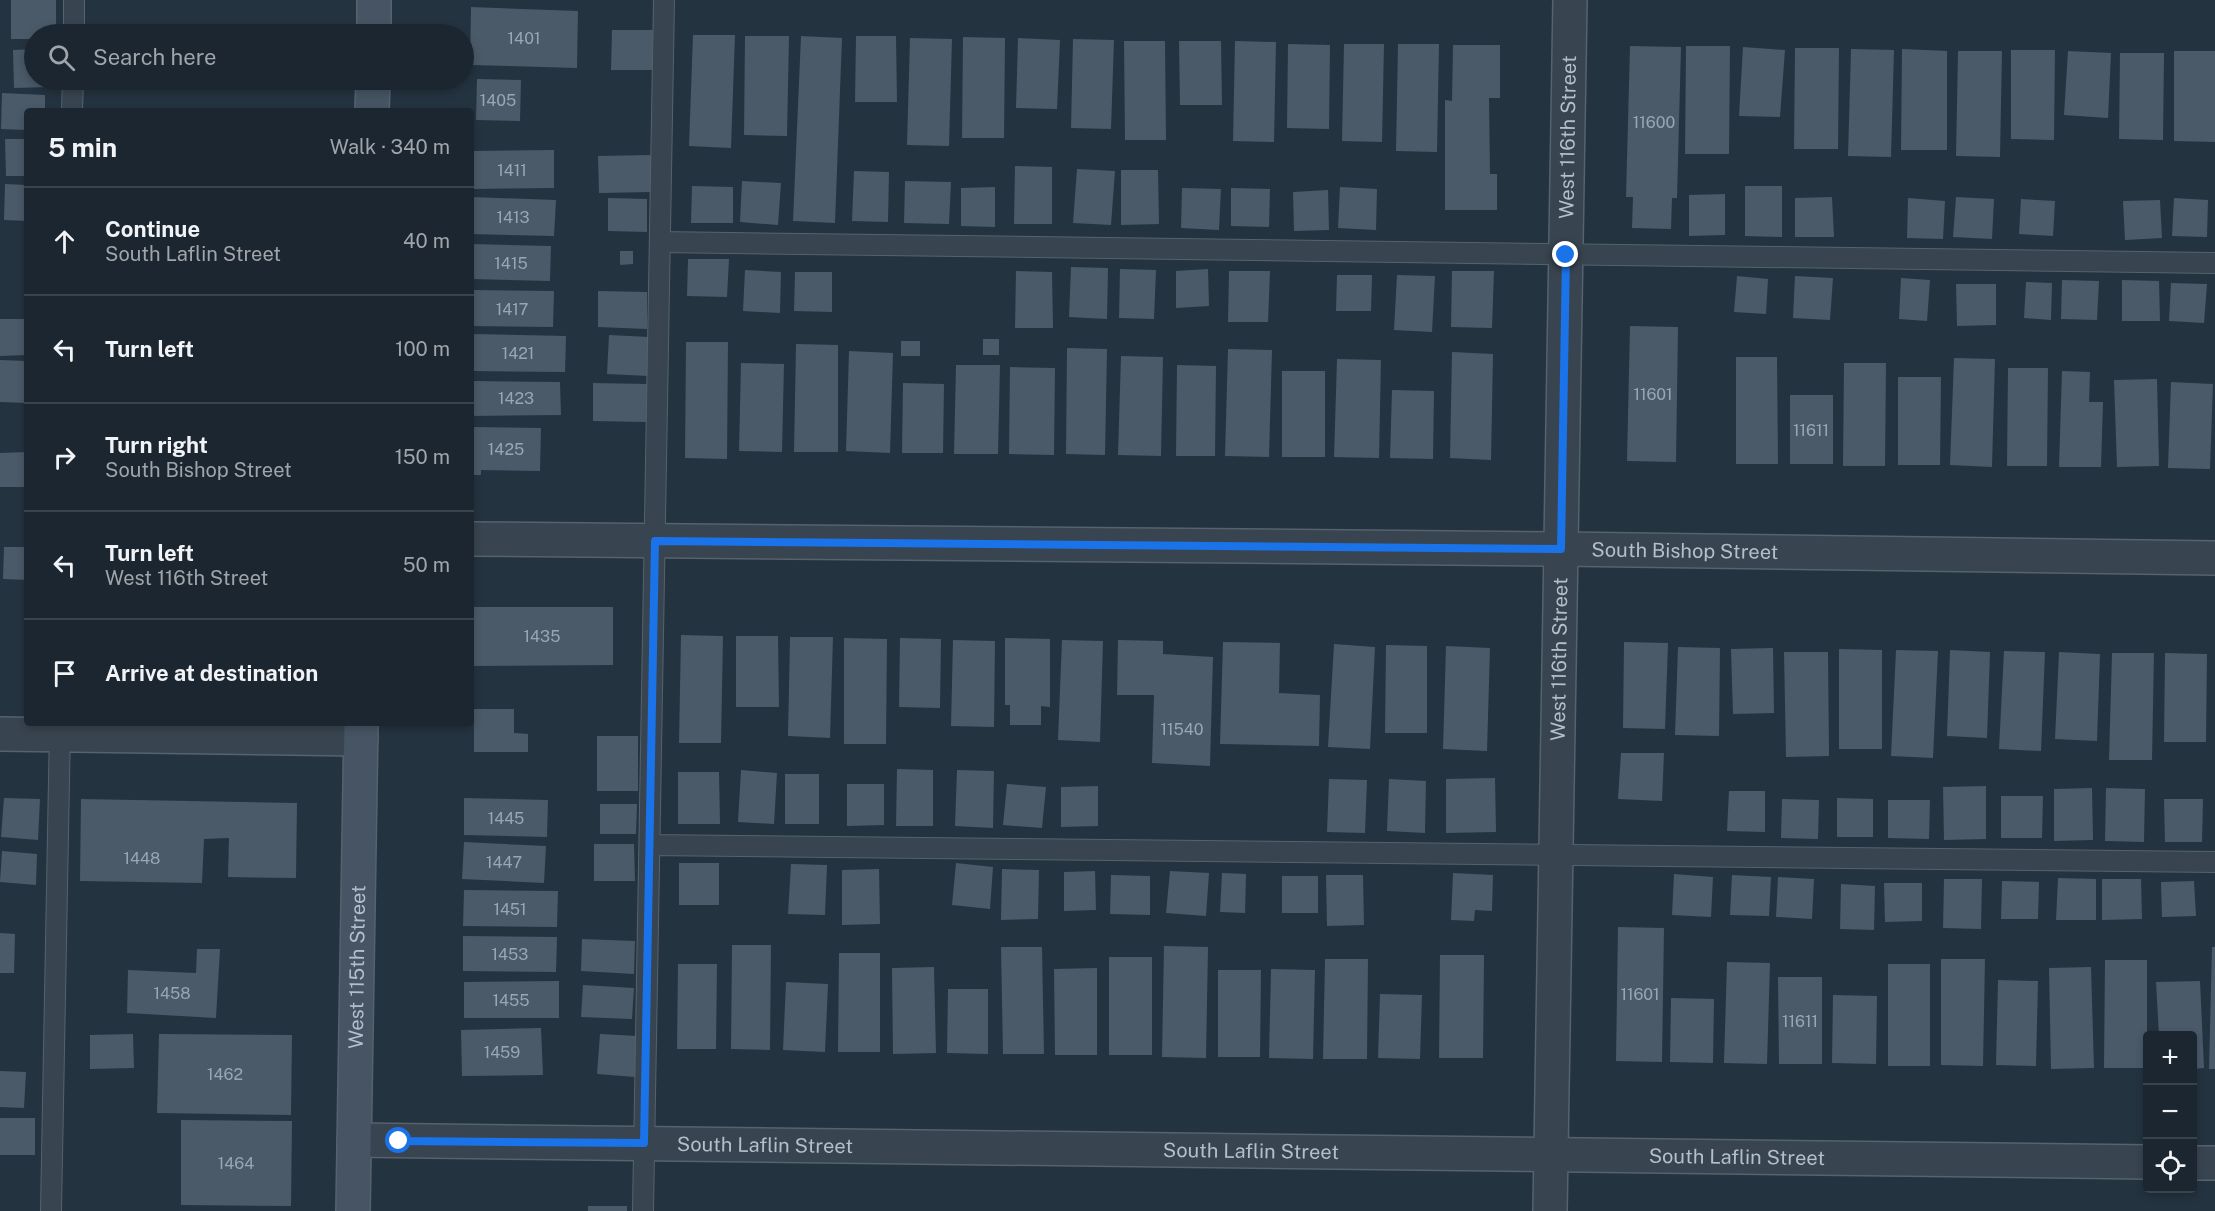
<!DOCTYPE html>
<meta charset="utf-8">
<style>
body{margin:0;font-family:"Public Sans",sans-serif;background:#28323c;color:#f1f3f6}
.controls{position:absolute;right:18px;bottom:18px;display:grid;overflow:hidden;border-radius:6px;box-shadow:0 3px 9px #0003}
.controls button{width:54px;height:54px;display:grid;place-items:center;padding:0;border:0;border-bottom:2px solid #39434c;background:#1b2630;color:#f1f3f6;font:30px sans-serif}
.stop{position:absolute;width:18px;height:18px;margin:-14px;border:4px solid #1a73e8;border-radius:50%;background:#fff}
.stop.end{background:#1a73e8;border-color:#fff;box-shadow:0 2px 6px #0008}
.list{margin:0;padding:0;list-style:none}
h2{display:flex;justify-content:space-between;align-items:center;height:78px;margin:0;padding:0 24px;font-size:26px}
h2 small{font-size:20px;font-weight:400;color:#a0a5ab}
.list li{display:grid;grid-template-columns:39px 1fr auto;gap:18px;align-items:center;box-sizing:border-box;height:108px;padding:0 24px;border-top:2px solid #39434c}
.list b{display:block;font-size:22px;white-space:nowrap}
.list p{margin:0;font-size:20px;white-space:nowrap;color:#a0a5ab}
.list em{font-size:20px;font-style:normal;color:#a0a5ab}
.icon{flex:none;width:33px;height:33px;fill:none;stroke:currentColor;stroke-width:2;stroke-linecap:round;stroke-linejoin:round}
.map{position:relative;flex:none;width:2215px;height:1211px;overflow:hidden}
.search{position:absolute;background:#1b2630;box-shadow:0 3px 9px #0003;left:24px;top:24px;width:450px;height:66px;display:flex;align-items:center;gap:15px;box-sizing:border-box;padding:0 21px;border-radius:33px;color:#a0a5ab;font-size:22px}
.panel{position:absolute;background:#1b2630;box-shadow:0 3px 9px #0003;left:24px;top:108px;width:450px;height:618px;border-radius:6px}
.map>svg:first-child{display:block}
.building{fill:#4a5a69}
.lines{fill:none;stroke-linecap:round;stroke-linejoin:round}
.lane-casing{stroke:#56626e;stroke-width:22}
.street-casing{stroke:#56626e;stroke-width:36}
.secondary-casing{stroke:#56626e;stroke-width:36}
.lane{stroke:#384450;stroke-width:20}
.street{stroke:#384450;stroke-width:33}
.secondary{stroke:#465463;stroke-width:33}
.route{stroke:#1a73e8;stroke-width:8}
.labels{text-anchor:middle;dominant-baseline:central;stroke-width:6;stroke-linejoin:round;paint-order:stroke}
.number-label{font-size:16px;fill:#9aa6b2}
.street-label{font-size:20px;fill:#b4bfcb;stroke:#1d2935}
</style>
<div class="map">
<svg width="2215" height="1211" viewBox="0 0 2215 1211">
<rect width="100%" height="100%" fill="#243340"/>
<path class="building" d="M11 0H56V34H34V39H11Z
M471 7 578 11 577 68 470 65Z
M279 30V34H199V31Z
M612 30H653L652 70H611Z
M693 35H735L731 148 689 146Z
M745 36H789L787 136 744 135Z
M801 36 842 38 835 223 793 221Z
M856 36H896L897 102H855Z
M963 37 1005 38 1004 138H962Z
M910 38 952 39 949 146 907 145Z
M1018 38 1060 40 1057 109 1016 108Z
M1073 39 1114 40 1111 129 1071 128Z
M1124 41H1165L1166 140H1125Z
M1179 41H1221L1222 105H1180Z
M1235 41 1276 42 1274 142 1233 141Z
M1288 44 1330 45 1329 129 1287 128Z
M1344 44H1384L1382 142 1342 141Z
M1398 44H1439L1437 152 1396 151Z
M1453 45H1500V98H1489L1490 174H1497V210H1445V100L1452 101Z
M1630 46 1681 47 1677 198H1672L1671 229 1632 228 1633 197H1626Z
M1686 46H1730L1729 154H1685Z
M1743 47 1785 50 1780 117 1739 116Z
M1795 48H1839L1838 149H1794Z
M34 49V80H49L50 87 14 88 13 50Z
M1851 49 1894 50 1891 157 1848 156Z
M1902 49 1947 51V150H1901Z
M2011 50H2055L2054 140 2011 139Z
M1958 51H2002L2000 157 1956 156Z
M2068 51 2111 53 2108 118 2064 115Z
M2174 51H2215V142L2174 141Z
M2120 53H2164L2163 140 2119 139Z
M477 79 521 80 520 121 476 120Z
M196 80H279V90H196Z
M2 93 45 95V111H27V130L1 129Z
M5 139H27V176H6Z
M554 150V188L471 189V151Z
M651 155V192L599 193 598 156Z
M1015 166 1052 167V224H1014Z
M1077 169 1115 171 1111 225 1073 223Z
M1121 170H1158L1159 224 1121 225Z
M854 171 889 172 888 222 852 221Z
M742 181 781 183 778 225 740 222Z
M905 181 951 182 949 224 904 223Z
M5 184 27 185V221L4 220Z
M692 186 733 187V223H691Z
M1745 186H1782V237L1745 236Z
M995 187V227L961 226V188Z
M1340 187 1377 189 1376 230 1338 228Z
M1182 188 1221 189 1219 230 1181 228Z
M1231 188 1270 189 1269 227 1231 226Z
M1328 190 1329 230 1294 231 1293 192Z
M1725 194V235L1689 236V195Z
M471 197 556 200 554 236 471 234Z
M1832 197 1834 237H1795V198Z
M1956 197 1994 199 1992 239 1953 237Z
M608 198 647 199V232L608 231Z
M1908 198 1945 201 1943 239 1907 238Z
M2174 198 2208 200 2207 237 2172 236Z
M2021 199 2055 201 2053 236 2019 234Z
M2160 200 2162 238 2125 240 2123 201Z
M471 244 551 246 550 281 471 279Z
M620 251H633V264L620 265Z
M688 259H729L727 297 687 296Z
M1071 267 1108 268 1107 319 1069 317Z
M1120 269 1156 270 1154 319 1119 318Z
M1208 269 1209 306 1176 308V271Z
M745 270 781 272 780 313 743 311Z
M1016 271 1052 272 1053 328H1015Z
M1229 271H1270L1268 322H1228Z
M1452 271H1494L1492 328 1451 327Z
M795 272H832V312L794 311Z
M1337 275H1372L1371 311H1336Z
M1397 275 1435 276 1432 332 1394 330Z
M1737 276 1768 279 1766 314 1734 312Z
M1795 276 1833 278 1830 320 1793 318Z
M1901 278 1930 280 1927 321 1899 319Z
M2062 280 2099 281 2097 320 2061 319Z
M2122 280 2159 281 2160 321H2122Z
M2026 282 2052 283 2051 320 2024 318Z
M2171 283 2207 284 2204 323 2169 321Z
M1956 284H1996V325L1957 326Z
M471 290 554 291 553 327 471 326Z
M598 291 647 292V329L598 327Z
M0 319H27V355L0 356Z
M1630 326 1678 327 1676 462 1627 461Z
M471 334 566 336 565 372 471 371Z
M609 335 649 337 648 376 607 374Z
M983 339H999V355H983Z
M901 341H920V356H901Z
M686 342H728L727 459 685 458Z
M796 344 838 345V452H794Z
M1067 348 1107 349 1105 455 1066 454Z
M1228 349 1272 350 1269 457 1225 456Z
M849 351 893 353 890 453 846 451Z
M1452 352 1493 354 1491 460 1450 458Z
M1121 356 1163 357 1161 456 1118 455Z
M1736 357H1777L1778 464H1736Z
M1954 358 1995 359 1992 467 1950 465Z
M1337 359 1381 360 1379 458 1334 457Z
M0 360 27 361V403L0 402Z
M741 363 784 364 782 452 739 451Z
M1844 363H1886L1885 466H1843Z
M956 365H1000L998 454H954Z
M1177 365 1216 366 1215 456H1176Z
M1010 367 1055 368 1054 455 1009 454Z
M2008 368H2048L2047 466H2007Z
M1282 371H1325V457H1282Z
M2062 371 2090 372 2089 402H2103L2101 467H2059Z
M1898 377H1941L1940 465H1898Z
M2157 379 2159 466 2117 467 2114 380Z
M471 381 560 382 561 415 471 416Z
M2171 382 2213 384 2210 469 2168 468Z
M593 383 647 384 646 422 593 421Z
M903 383 944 384 943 453H902Z
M1392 390 1434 391 1433 459 1390 458Z
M1790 395H1833V464H1790Z
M471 427 541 428 540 471 481 470V475H471Z
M27 452V487H0V453Z
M4 547H27V580L3 579Z
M471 607H613V665L471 666Z
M681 635 723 636 721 743H679Z
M736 636H778L779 707H736Z
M790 637H833L830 738 788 736Z
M844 638 887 639 886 744H844Z
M900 638 941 639 940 708 899 707Z
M1005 638 1050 639V707L1041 706V725H1010V705H1005Z
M953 640 995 641 994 727 951 726Z
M1062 640 1103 641 1100 742 1058 740Z
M1118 640 1163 641V654L1213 657 1210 766 1152 763 1154 695H1117Z
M1223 642 1280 643 1279 693 1320 695 1319 746 1220 744Z
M1624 642 1668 643 1665 729 1623 728Z
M1334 644 1375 647 1370 749 1328 747Z
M1386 645 1427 646V733H1385Z
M1446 646 1490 648 1487 751 1443 749Z
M1678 647 1720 648 1719 736 1675 735Z
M1773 648 1774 713 1733 714 1731 649Z
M1839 649 1882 650V749H1839Z
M1896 650 1938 651 1933 758 1891 756Z
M1950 650 1990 652 1987 738 1947 736Z
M2004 651 2045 652 2041 751 1999 749Z
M1784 652H1828L1829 756 1786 757Z
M2059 652 2100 654 2097 741 2055 739Z
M2112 653H2154L2152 760H2109Z
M2165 653 2207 654 2206 742H2164Z
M474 709H514V733L528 734V752H474Z
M597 736H638V791H597Z
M1621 753H1664L1662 801 1618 799Z
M897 769 933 770V826H896Z
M741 770 777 773 774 824 738 822Z
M957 770 994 771 993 828 955 826Z
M678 772H719L720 824H678Z
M785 774H819V824H785Z
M1495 778 1496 832 1446 833V779Z
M1329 779 1367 780 1365 833 1327 832Z
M1389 779 1426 781 1425 833 1387 831Z
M847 784H884V825L847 826Z
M1007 784 1046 787 1042 828 1003 825Z
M1098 786V826L1061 827V787Z
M1986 786V839L1944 840 1943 787Z
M2092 788 2093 840 2054 841V789Z
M2106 788 2145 789 2144 842 2105 841Z
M1729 791H1765V832L1727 831Z
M2001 796H2043L2042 838H2001Z
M4 798 40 799 38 840 1 837Z
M464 798 548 800 547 837 464 835Z
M1837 798 1873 799V837H1837Z
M81 799 297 803 296 878 228 877 229 838 204 839 202 883 80 881Z
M1782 799 1819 800 1818 839 1781 838Z
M2164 799H2203L2202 842H2165Z
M1888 800H1930L1929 839 1888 838Z
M600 804H637L636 834H600Z
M464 842 546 846 544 883 462 879Z
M594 844H634L635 881H594Z
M2 851 37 854 36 885 0 882Z
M679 863H719V905H679Z
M956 863 993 867 990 909 952 905Z
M791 864 827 865 825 915 788 914Z
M879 869 880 924 842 925V870Z
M1002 869 1039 870 1038 919 1001 920Z
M1095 871 1096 910 1064 911V872Z
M1170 871 1209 873 1206 916 1166 913Z
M1222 873 1246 874 1245 913 1220 912Z
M1453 873 1493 875 1492 911 1475 910 1474 921 1451 920Z
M1674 874 1713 877 1711 917 1672 915Z
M1111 875 1150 876V915L1110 914Z
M1326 875H1363L1364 925 1327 926Z
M1732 875 1771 877 1769 916 1730 915Z
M1282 876H1318V913H1282Z
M1778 877 1814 879 1812 919 1776 917Z
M2058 878 2096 879V920H2056Z
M1944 879H1982L1981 929 1943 928Z
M2102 879H2141L2142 919 2102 920Z
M2002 881 2039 882 2038 919H2001Z
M2194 881 2196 916 2162 917 2161 882Z
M1884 883H1922V921L1885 922Z
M1841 884 1875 886 1874 930 1840 929Z
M464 890 558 891 557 927 463 926Z
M1618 927 1664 928 1662 1062 1616 1061Z
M0 933 15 934 14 973H0Z
M463 936 557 937 556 972 463 971Z
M582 939 635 941 634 974 581 971Z
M732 945H771L770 1050 731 1049Z
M1164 946 1208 947 1206 1058 1162 1057Z
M1001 947H1042L1044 1054H1003Z
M2212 947H2215V1069H2209Z
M197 949H220L216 1018 127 1013 128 970 196 973Z
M839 953H880V1052H838Z
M1440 955H1484L1483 1058H1439Z
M1109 957H1152V1055H1109Z
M1325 959H1368L1367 1059H1323Z
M1941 959H1985L1983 1066 1941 1065Z
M2105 960H2147V1068H2104Z
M1727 962 1770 963 1767 1064 1724 1063Z
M678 964H717L716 1049H677Z
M1888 964H1930V1066H1888Z
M934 967 936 1053 893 1054 892 968Z
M2091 967 2094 1068 2051 1069 2049 968Z
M1097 968V1055H1055L1054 969Z
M1271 969 1315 970 1313 1059 1269 1058Z
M1218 970H1261L1260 1057H1218Z
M1778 977H1822V1064H1779Z
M1998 980 2038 981 2036 1066 1996 1065Z
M559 981V1018H464V982Z
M2200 981 2204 1068 2192 1069V1036H2159L2156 982Z
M786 982 828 984 825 1052 783 1050Z
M583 985 634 988 632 1019 581 1017Z
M948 989H988V1054L947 1053Z
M1380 994 1422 995 1420 1059 1378 1058Z
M1833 995 1877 996 1876 1064 1832 1063Z
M1671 998 1714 999 1713 1063 1670 1062Z
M541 1028 543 1075 462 1076 461 1030Z
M133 1034 134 1068 90 1069V1035Z
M159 1034 292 1035 291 1115 157 1113Z
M600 1034 637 1036 635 1077 597 1074Z
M0 1071 26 1072 24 1108 0 1107Z
M0 1118H35V1155H0Z
M181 1120 292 1121 291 1206 181 1205Z
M588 1206H627V1211H588Z"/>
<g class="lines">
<defs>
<path id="lane" d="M74 34V0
M72 111 73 80
M660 242 2215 263
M650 845 2215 862
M51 1211 60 726
M643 1211 664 0"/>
<g id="street">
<path id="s1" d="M471 539 1561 549 2215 558"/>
<path d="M0 734 361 739"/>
<path id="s2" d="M354 1140 2148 1162"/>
<path d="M2192 1163H2215"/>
<path id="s3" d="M1550 1211 1570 0"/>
</g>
<g id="secondary">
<path d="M374 34V0"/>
<path d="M372 111 373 80"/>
<path id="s4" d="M353 1211 361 723"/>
</g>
</defs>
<use href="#lane" class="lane-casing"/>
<use href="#street" class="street-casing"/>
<use href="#secondary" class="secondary-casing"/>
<use href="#lane" class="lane"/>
<use href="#street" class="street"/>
<use href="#secondary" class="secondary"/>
</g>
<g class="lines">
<path class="route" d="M399 1141 644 1143 655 541 1561 549 1566 255"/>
</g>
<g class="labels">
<g class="number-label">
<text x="524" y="38">1401</text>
<text x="498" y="100">1405</text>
<text x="1654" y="122">11600</text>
<text x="512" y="170">1411</text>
<text x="513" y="217">1413</text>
<text x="511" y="263">1415</text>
<text x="512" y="309">1417</text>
<text x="518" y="353">1421</text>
<text x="1653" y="394">11601</text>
<text x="516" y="398">1423</text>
<text x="1811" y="430">11611</text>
<text x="506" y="449">1425</text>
<text x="542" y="636">1435</text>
<text x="1182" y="729">11540</text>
<text x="506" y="818">1445</text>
<text x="142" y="858">1448</text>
<text x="504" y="862">1447</text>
<text x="510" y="909">1451</text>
<text x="510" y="954">1453</text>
<text x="172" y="993">1458</text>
<text x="1640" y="994">11601</text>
<text x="511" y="1000">1455</text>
<text x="1800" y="1021">11611</text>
<text x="502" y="1052">1459</text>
<text x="225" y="1074">1462</text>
<text x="236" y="1163">1464</text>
</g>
<g class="street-label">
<text stroke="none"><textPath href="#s3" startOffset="1074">West 116th Street</textPath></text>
<text stroke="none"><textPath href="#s1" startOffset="1214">South Bishop Street</textPath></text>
<text stroke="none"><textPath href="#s3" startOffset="552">West 116th Street</textPath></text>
<text stroke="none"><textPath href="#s4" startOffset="244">West 115th Street</textPath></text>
<text stroke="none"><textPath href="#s2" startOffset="411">South Laflin Street</textPath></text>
<text stroke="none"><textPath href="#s2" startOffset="897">South Laflin Street</textPath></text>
<text stroke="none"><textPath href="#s2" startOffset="1383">South Laflin Street</textPath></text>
</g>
</g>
</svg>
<div class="controls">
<button>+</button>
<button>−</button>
<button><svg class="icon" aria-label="locate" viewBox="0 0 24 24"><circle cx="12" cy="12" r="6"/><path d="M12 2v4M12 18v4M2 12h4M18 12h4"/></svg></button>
</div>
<div class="stop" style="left:399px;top:1141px"></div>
<div class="stop end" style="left:1566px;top:255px"></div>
<div class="search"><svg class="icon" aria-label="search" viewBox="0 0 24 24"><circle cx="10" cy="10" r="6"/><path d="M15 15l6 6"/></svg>Search here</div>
<section class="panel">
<h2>5 min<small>Walk · 340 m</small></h2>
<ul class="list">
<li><svg class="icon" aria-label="ahead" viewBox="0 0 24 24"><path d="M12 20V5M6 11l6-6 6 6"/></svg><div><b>Continue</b><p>South Laflin Street</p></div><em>40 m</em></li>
<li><svg class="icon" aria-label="left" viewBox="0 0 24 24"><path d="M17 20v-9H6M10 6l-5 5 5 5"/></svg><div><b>Turn left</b></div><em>100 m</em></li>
<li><svg class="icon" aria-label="right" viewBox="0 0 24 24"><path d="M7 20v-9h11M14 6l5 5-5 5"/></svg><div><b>Turn right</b><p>South Bishop Street</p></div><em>150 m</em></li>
<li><svg class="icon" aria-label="left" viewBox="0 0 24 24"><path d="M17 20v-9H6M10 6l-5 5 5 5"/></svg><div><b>Turn left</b><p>West 116th Street</p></div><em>50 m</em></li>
<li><svg class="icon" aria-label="arrive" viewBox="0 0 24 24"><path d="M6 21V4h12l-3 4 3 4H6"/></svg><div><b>Arrive at destination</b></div></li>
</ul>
</section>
</div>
